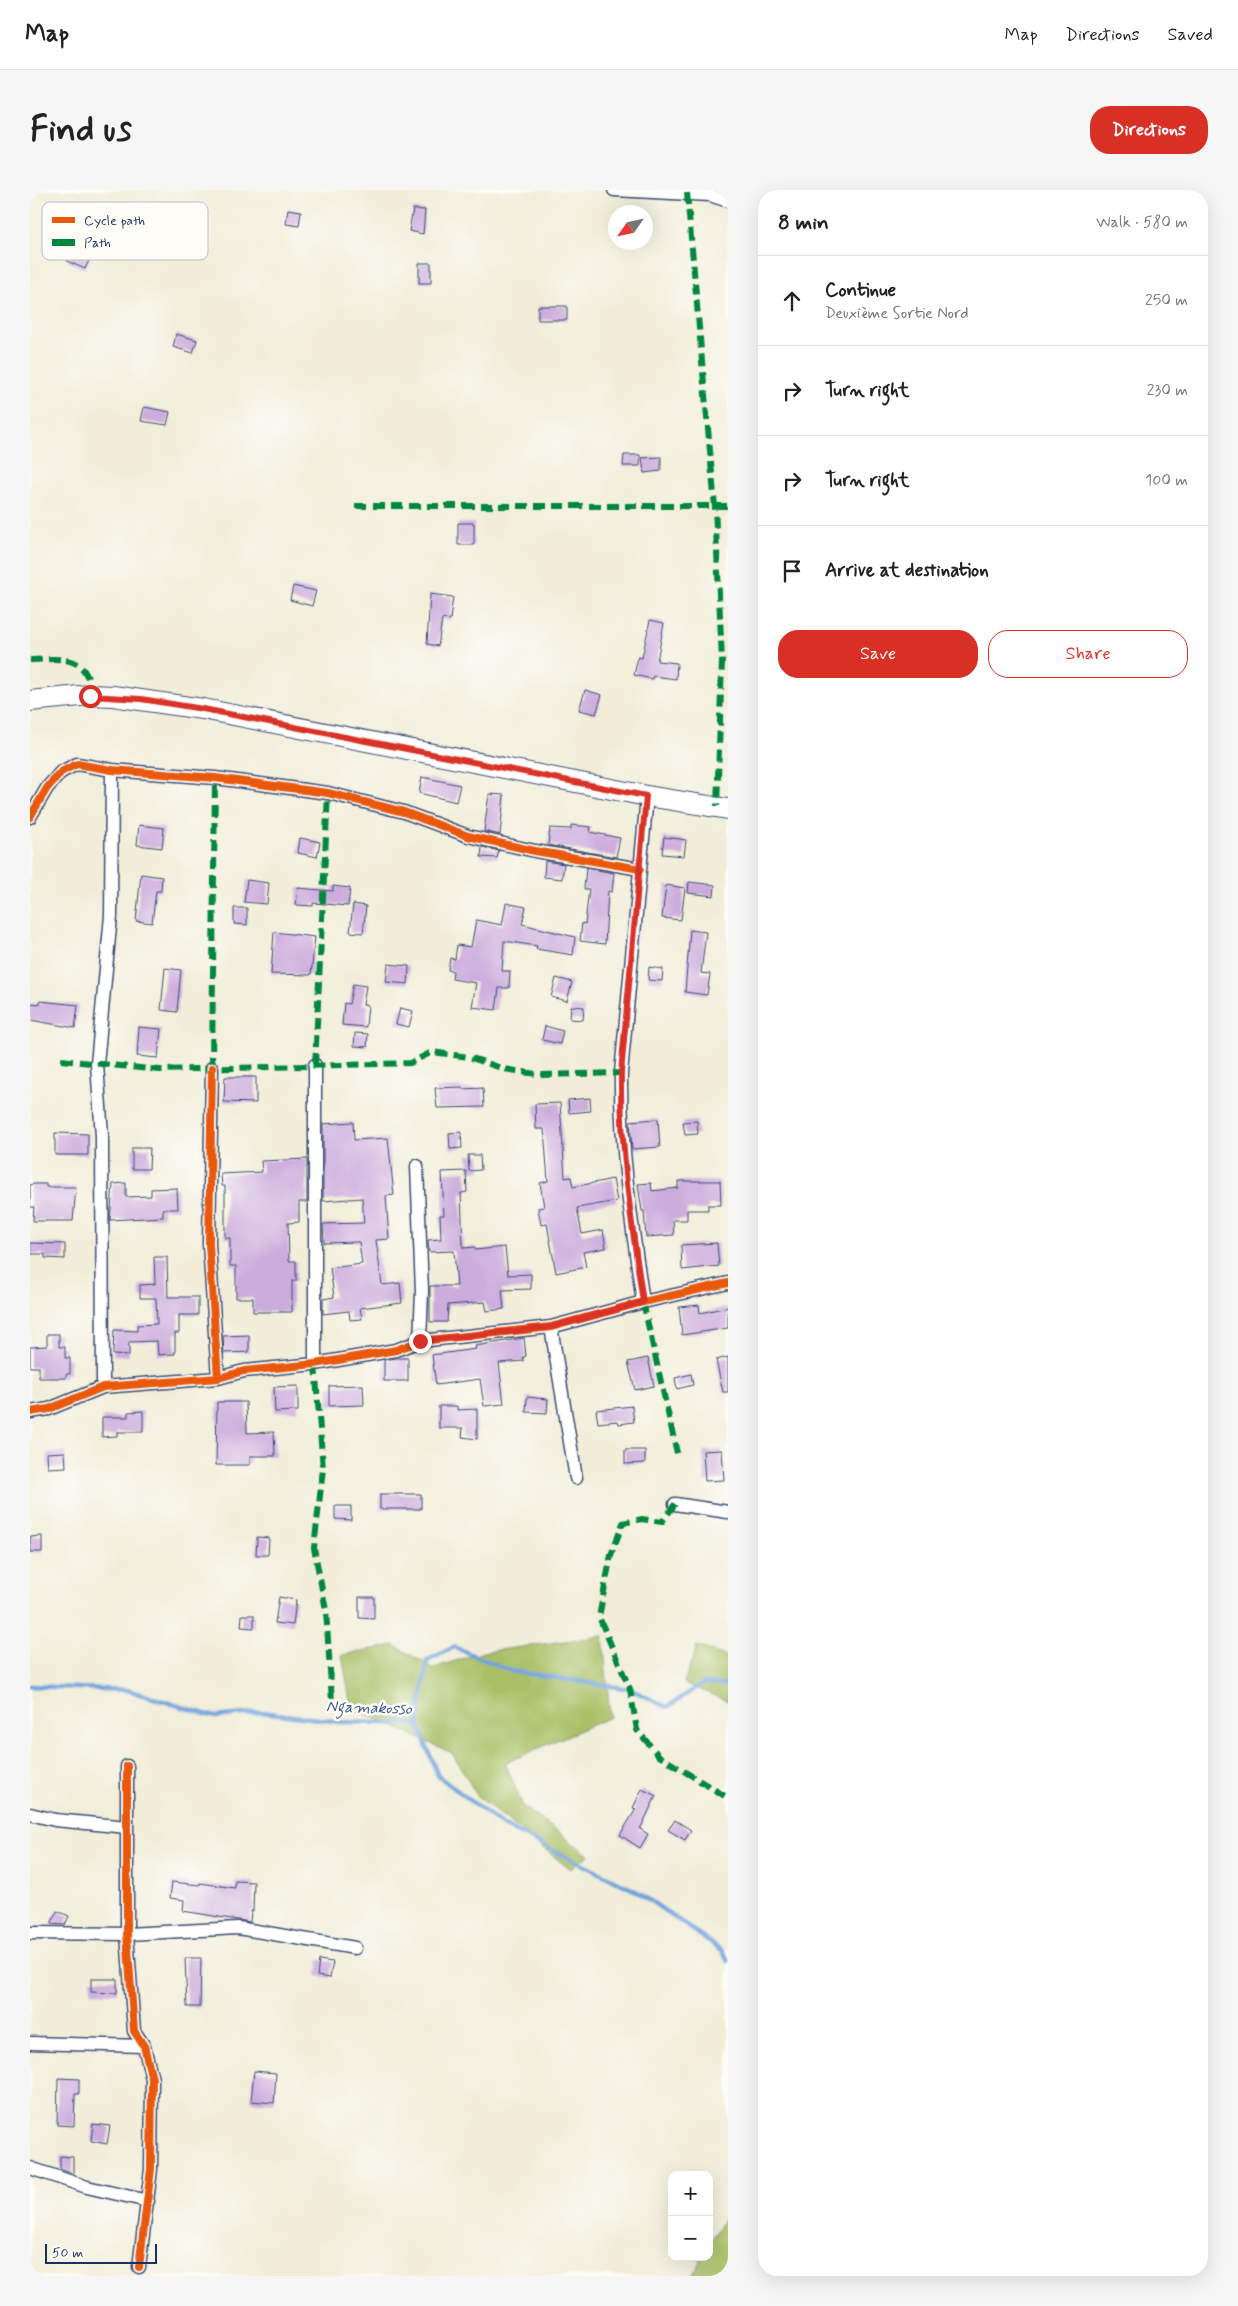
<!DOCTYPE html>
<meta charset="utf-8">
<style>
body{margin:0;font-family:Mynerve,sans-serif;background:#f6f6f6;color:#222}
.controls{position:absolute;right:15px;bottom:15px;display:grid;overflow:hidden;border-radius:10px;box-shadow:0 5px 20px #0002}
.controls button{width:45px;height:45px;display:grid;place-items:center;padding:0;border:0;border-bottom:1px solid #e0e0e0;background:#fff;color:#222;font:25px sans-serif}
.compass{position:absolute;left:578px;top:15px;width:45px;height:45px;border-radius:50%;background:#fff;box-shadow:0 5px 20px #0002;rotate:236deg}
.scale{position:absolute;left:15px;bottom:12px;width:112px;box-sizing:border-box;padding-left:5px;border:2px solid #1b2f5e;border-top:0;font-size:14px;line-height:18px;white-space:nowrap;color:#1b2f5e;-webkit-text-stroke:4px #fdfcf7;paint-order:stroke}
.stop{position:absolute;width:15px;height:15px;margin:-11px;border:4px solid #d93025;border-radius:50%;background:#fff}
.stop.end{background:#d93025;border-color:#fff;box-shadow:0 1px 5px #0008}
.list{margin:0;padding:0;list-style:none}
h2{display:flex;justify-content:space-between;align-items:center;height:65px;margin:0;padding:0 20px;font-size:21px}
h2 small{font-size:16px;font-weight:400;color:#767676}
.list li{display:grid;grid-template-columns:32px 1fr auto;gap:15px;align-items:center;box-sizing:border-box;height:90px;padding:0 20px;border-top:1px solid #e0e0e0}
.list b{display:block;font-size:19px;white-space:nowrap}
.list p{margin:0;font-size:16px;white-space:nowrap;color:#767676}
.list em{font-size:16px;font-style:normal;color:#767676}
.actions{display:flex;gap:10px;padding:15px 20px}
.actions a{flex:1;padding:11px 0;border:1px solid #d93025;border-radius:20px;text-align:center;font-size:18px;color:#d93025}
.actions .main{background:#d93025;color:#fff}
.icon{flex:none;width:28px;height:28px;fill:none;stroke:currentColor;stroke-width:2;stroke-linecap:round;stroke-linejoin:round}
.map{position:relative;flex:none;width:698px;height:2086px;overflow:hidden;border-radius:20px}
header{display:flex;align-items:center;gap:30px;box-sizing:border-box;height:70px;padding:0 25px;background:#fff;border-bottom:1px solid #e0e0e0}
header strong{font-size:24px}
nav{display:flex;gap:28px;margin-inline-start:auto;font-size:18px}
.intro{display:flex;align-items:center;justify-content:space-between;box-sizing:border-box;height:120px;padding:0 30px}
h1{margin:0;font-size:35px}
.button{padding:12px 22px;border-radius:20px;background:#d93025;color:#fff;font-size:18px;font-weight:700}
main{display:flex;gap:30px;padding:0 30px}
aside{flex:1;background:#fff;border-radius:20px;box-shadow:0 5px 20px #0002}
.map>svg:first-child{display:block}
.green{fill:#a8bf65;stroke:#627762}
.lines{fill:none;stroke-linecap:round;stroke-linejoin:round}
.stream{stroke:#6fa2db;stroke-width:4.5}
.building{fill:#ccacdd}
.minor-casing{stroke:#3b4c70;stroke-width:15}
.primary-casing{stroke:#3b4c70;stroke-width:22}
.minor{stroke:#fff;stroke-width:12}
.primary{stroke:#fff;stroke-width:20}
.quiet{stroke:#00873e;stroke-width:6;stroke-dasharray:12 6;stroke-linecap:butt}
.cycleway-casing{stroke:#fdfcf7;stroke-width:11}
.cycleway{stroke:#e8590c;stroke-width:8}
.route{stroke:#d93025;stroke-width:6}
.labels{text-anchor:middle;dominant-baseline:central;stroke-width:5;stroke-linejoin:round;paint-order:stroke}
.water-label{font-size:16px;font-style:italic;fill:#38578a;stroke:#fdfcf7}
.key{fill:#fdfcf7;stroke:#b9bec9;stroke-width:1}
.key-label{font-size:14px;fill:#1b2f5e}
</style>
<header>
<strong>Map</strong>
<nav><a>Map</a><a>Directions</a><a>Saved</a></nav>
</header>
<div class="intro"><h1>Find us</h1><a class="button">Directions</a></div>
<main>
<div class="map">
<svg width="698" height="2086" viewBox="0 0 698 2086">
<rect width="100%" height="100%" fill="#fdfcf7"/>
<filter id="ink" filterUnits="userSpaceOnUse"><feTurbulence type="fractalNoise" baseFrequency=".02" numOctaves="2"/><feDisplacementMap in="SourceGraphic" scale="10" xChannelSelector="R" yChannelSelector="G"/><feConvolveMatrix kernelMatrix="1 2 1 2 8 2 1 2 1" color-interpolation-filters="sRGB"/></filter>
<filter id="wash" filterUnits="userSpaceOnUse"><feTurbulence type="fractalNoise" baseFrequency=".0096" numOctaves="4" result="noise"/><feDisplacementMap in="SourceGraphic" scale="20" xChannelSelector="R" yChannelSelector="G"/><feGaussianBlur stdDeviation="1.12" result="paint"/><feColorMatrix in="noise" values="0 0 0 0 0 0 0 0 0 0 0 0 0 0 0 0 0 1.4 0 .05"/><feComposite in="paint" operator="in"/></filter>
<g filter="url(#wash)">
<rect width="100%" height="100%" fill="#f1edd8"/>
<path class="green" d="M573 1446 580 1527 475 1573 493 1616 559 1665 540 1679 448 1607 422 1563 321 1517 312 1465 364 1455 403 1478 454 1462Z
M667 1456 698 1467V1511L654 1493Z
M698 2021V2086H662L672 2067H679V2055Z"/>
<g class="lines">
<path class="stream" d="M0 1496 97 1500 185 1527 232 1522 311 1532 388 1534 397 1471 424 1457 481 1481 600 1499 637 1517 674 1493 698 1495
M388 1534 408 1586 474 1636 606 1701 693 1761 698 1771"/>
</g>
<g id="blocks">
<path class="building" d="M258 19 271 21 269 36 256 34Z
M383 19 395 20 393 44 379 41Z
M42 60 60 68 55 79 37 71Z
M389 73H401V93H389Z
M508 116H537V130H508Z
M146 144 167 150 163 163 143 157Z
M114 217 140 222 137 235 111 231Z
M594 265H610V276H593Z
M631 267V281L614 283 612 268Z
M428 333H444V355H428Z
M263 396 286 401 282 416 260 410Z
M400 404 423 407 420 430 412 429 408 456 397 454Z
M620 430 634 433 627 471 647 473 646 489 623 486 622 489 604 485 608 467 612 468Z
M555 500 572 505 566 524 549 520Z
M392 587 430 595 426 612 389 603Z
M459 604 474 605 470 645 454 641Z
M109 635 134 638 132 658 107 655Z
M541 635 561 637 560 642 590 648 586 667 518 655 520 638 541 639Z
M634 647 656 650 654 666 632 664Z
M270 648 290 652 287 667 268 663Z
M452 657 469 661 467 668 451 667Z
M515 671 534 674 532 689 514 687Z
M556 678 584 683 582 702 578 701 575 754 550 751 552 733 555 734 559 699H554Z
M111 684 132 687 131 701H126L122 733 106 731Z
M217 690 239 693 237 714 214 712Z
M659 692 685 695 684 706 658 703Z
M636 695 655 698 651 730 632 728Z
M303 696 320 698 318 716 283 713V716L266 715 268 698 303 701Z
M476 713 496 717 492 734 545 747 543 765 506 759 507 756 474 751 472 781H480L479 798H469L466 820 442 817 446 793 422 789 423 781 418 780 420 768 425 769 427 755 441 757 446 730 472 735Z
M323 714 336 716 333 743 320 742Z
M204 718H217V735L204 734Z
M660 740 676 742 671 783 680 784 677 805 655 802Z
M244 742 285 747 281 785 241 784Z
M358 774 379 776 378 794 356 792Z
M619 777 633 779 632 791 618 790Z
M135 778 151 780 147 822 131 820Z
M526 788 542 792 537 811 521 807Z
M323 794 336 796 333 815H338L336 837 312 835 314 813 319 814Z
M10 811 48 815 45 838 0 830V813L10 814Z
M541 816 554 817 553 830 540 829Z
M370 818 383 821 379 837 366 834Z
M515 836 533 841 530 854 512 850Z
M109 837 131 839 128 868 107 866Z
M325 843 338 844 337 857 324 856Z
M195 887H226V913L194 912Z
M432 897V899L453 898 454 917 407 918 405 898Z
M560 908 561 921 539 923 538 910Z
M530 913 535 988 541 987 543 997 583 989 587 1011 547 1018 552 1044 573 1040 576 1058 553 1062 556 1077 526 1083 517 1034 511 1035 508 1018 514 1017 510 993 518 991 514 939H506L505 914Z
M628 929 630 957 602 959 600 931Z
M667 931 668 944 655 945 653 932Z
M323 932 324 950 358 948 364 1005 356 1006 359 1049 346 1050 352 1095 370 1093 372 1113 330 1118 332 1129 320 1130 319 1121 293 1124V1109L304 1107 300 1078 332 1074 329 1052 294 1053 293 1034 334 1033 332 1008 293 1011V934Z
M431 942 432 958 420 959 419 943Z
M25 943 58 944V965H25Z
M102 958H120L119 979H102Z
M438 965H450L451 980 439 981Z
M277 969V1012H269V1032L258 1033 259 1071H266V1091H262V1122H223V1108H206V1076H200V1048H195V996H192L191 984 232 982 231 971Z
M436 981 437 1002 431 1003 433 1058 445 1057V1060L475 1057 478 1085 501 1084V1099L472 1100 474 1119 457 1121 455 1112 418 1115 417 1132H400V1096H427L424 1061 399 1062 398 1050 411 1049 410 1025H414L412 982Z
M648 991H690L691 1015H678V1020H657V1030H643L644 1045 616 1047 614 1021H612L608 994 621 993 622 1001 648 998Z
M96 993V1007L121 1006V999L147 998 148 1019H133V1027L80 1030 83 994Z
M4 994H16V997H46L43 1031H3L4 1017H0V995Z
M0 1053 35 1054V1069L15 1068V1064H0Z
M687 1053 689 1076 652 1080 651 1055Z
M124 1067H137L138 1107H168V1125H149V1143H145V1164L128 1165 127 1151 99 1152V1166L83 1165 84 1140 107 1141V1135L127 1134 126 1108H110V1095L125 1094Z
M669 1115 670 1123 698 1117V1138L652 1145 649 1117Z
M17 1144H29V1157H35V1168H40V1184H36V1188H9V1177H0V1157L17 1156Z
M219 1145V1162L194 1163 193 1146Z
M494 1148 496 1166 493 1167 494 1171 469 1173 474 1214 454 1216 450 1189 406 1195 402 1165 446 1159 445 1156Z
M698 1167V1202H693L686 1170Z
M366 1168H378V1191H354V1170Z
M618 1168 624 1196 605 1200 598 1172Z
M661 1184 663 1195 647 1199 645 1188Z
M333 1195 334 1215 299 1216V1196Z
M268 1196V1221L245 1222 244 1197Z
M497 1207 518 1209 517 1223 496 1222Z
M187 1212H216L217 1243 244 1242 245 1266H220V1275H186Z
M409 1216H427V1220L447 1219V1249L432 1247 433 1238H409Z
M602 1216 604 1232 589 1234 588 1231 568 1233 566 1220Z
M113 1221V1242H87V1246L72 1247V1227H98V1222Z
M595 1260H615V1273L595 1274Z
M692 1260 694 1290 675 1291 673 1261Z
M35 1262 36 1277 18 1278 17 1263Z
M350 1304H391V1319H350Z
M305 1316H321V1330L305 1329Z
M12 1346V1362H0V1347Z
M227 1347 239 1348 238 1365H226Z
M249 1407 266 1410 263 1435 245 1433Z
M329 1407H344V1429L329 1428Z
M212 1425H224V1438L211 1437Z
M612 1599 626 1606 610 1639 618 1644 610 1658 590 1645 606 1619 603 1618Z
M645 1630 661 1640 655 1650 638 1640Z
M205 1691 224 1692 223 1721H221L220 1732 153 1721 154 1710 140 1708 142 1692 170 1695V1693L205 1698Z
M27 1721 39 1726 35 1735 21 1734Z
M155 1768H171L170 1817H157Z
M289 1770 303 1772 300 1788 287 1786Z
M61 1789H87V1803L61 1802Z
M224 1881 246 1883 244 1913 221 1911Z
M28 1888 49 1889V1904H45L44 1936 27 1935Z
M63 1934 80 1936 77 1954 61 1951Z
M30 1966 43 1967V1984L30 1979Z"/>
</g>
</g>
<g filter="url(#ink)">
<use href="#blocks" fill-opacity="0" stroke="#3b4c70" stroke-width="1"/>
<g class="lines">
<defs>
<path id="minor" d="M584 0 680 5 698 11
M0 627 17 598 31 582 47 574 82 580 185 588 298 603 374 622 438 646 505 661 610 679
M182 878 179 1054 188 1188
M387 976 392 1101 390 1151
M613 1112C602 1036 590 960 591 883L617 606
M521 1137 546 1288
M285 1174V875
M73 1197 72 946 67 874 81 726 82 580
M0 1222 19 1219 73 1197 188 1188 214 1181 285 1174 366 1160 390 1151 521 1137 613 1112 698 1093
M645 1314 698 1322
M97 1576V1744L104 1841 114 1856 122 1889 121 1979 109 2077
M0 1624 25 1630 97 1637
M0 1743 97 1744 208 1738 325 1758
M0 1853 114 1856
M0 1978 57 1997 118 2011"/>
<path id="primary" d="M0 511 60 505 83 506 173 519 617 606 698 619"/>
</defs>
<use href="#minor" class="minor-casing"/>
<use href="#primary" class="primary-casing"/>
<use href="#minor" class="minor"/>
<use href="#primary" class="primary"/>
<path class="quiet" d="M657 3 685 317 692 471 687 616
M325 316H698
M0 470C19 470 47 463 57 486 60 491 59 500 60 505
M31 870 130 880 380 873 402 862 439 867 474 879 512 885 591 883
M285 875 298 603
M182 878 185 588
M613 1112 647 1263
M285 1174 293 1279 284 1358 296 1420 302 1511
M645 1314 632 1332 612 1329 593 1333 581 1365 569 1427 600 1499 607 1540 629 1566 698 1608"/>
<defs>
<path id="cycleway" d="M0 627 17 598 31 582 47 574 82 580 185 588 298 603 374 622 438 646 505 661 610 679
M182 878 179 1054 188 1188
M0 1222 19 1219 73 1197 188 1188 214 1181 285 1174 366 1160 390 1151 521 1137 613 1112 698 1093
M97 1576V1744L104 1841 114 1856 122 1889 121 1979 109 2077"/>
</defs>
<use href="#cycleway" class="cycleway-casing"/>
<use href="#cycleway" class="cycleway"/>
</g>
</g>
<g class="lines" filter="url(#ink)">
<path class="route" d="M60 506 111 509 173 519 616 606 591 883C590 960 602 1036 613 1112L521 1137 390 1151"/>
</g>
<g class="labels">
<g class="water-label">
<text transform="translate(339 1518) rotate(2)">Ngamakosso</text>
</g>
</g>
<rect x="12" y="12" width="166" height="58" rx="8" class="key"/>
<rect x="22" y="27" width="23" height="6" fill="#e8590c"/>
<rect x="22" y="49" width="23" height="7" fill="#00873e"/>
<g class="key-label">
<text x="54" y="35">Cycle path</text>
<text x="54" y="57">Path</text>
</g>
</svg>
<div class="controls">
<button>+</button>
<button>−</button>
</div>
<svg class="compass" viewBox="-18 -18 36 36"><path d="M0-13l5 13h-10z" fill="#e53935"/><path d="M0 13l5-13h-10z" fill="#767676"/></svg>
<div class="scale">50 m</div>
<div class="stop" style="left:60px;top:506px"></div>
<div class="stop end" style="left:390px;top:1151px"></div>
</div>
<aside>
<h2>8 min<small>Walk · 580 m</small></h2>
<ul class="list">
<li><svg class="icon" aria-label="ahead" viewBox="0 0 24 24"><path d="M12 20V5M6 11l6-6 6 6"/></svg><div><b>Continue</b><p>Deuxième Sortie Nord</p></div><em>250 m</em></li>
<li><svg class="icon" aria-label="right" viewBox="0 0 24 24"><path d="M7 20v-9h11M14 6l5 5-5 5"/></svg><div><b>Turn right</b></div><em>230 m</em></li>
<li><svg class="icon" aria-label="right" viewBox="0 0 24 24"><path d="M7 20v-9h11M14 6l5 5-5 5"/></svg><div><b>Turn right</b></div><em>100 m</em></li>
<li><svg class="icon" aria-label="arrive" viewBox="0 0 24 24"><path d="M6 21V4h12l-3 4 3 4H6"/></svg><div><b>Arrive at destination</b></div></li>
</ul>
<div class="actions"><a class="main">Save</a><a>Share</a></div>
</aside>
</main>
